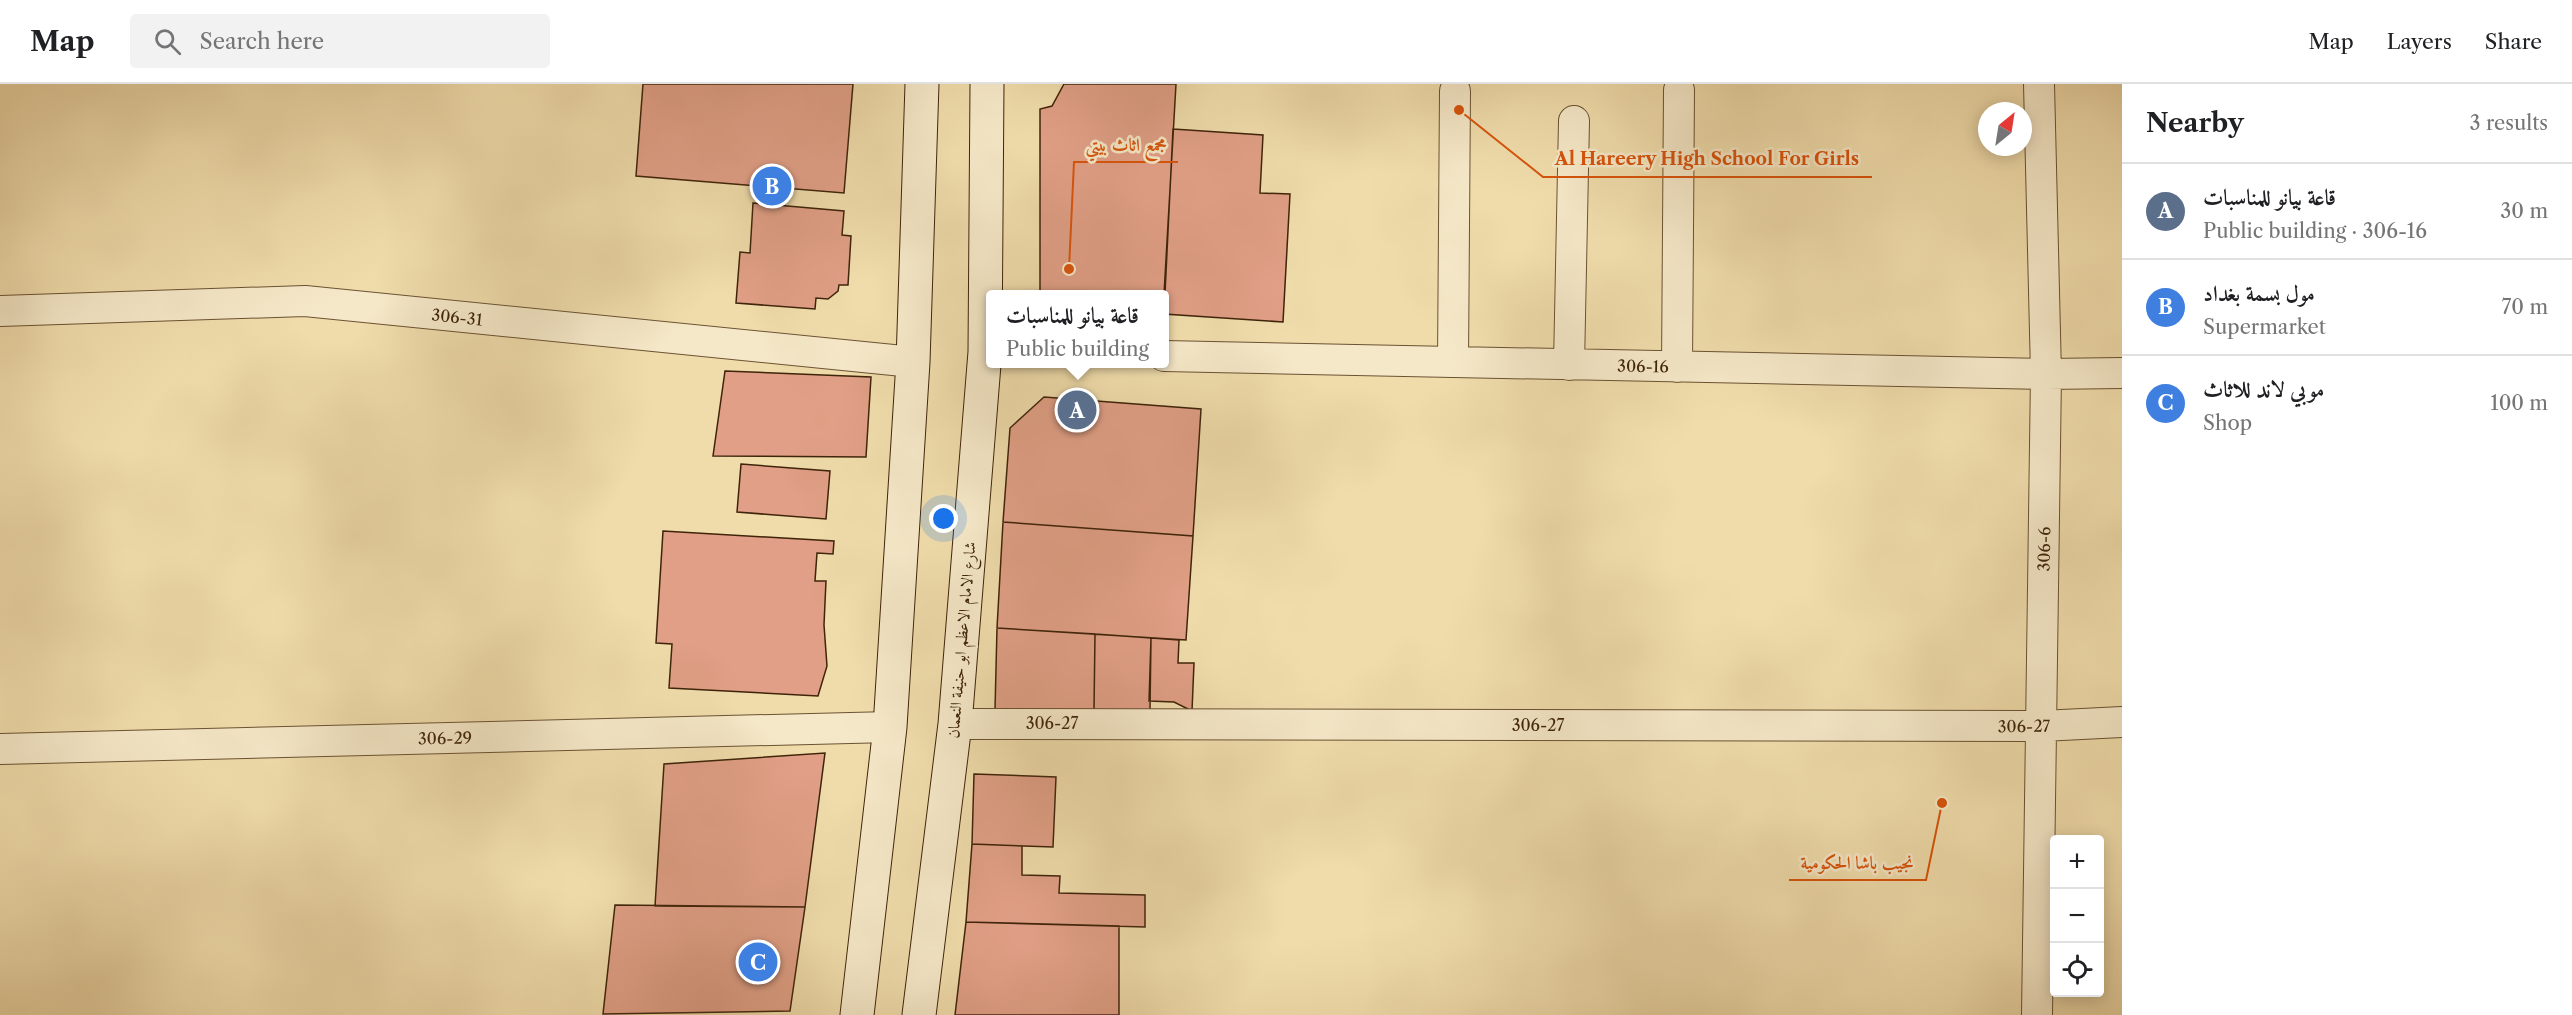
<!DOCTYPE html>
<meta charset="utf-8">
<style>
body{margin:0;font-family:"Libre Caslon Text",Amiri,serif;background:#f2f2f2;color:#202124}
.controls{position:absolute;right:18px;bottom:18px;display:grid;overflow:hidden;border-radius:6px;box-shadow:0 3px 15px #0003}
.controls button{width:54px;height:54px;display:grid;place-items:center;padding:0;border:0;border-bottom:2px solid #e0e0e0;background:#fff;color:#202124;font:30px sans-serif}
.compass{position:absolute;left:1978px;top:18px;width:54px;height:54px;border-radius:50%;background:#fff;box-shadow:0 3px 15px #0003;rotate:30deg}
.you{position:absolute;left:944px;top:435px;width:21px;height:21px;margin:-15px;border:4px solid #fff;border-radius:50%;background:#1a73e8;box-shadow:0 0 0 9px #1a73e833}
.badge{display:grid;place-items:center;width:39px;height:39px;border-radius:50%;background:#0b8043;color:#fff;font-size:20px;font-weight:700}
.pin{position:absolute;translate:-50% -50%;border:3px solid #fff;box-shadow:0 2px 6px #0006}
.popup{position:absolute;left:986px;top:206px;width:183px;height:78px;box-sizing:border-box;display:grid;place-content:center;border-radius:6px;background:#fff;filter:drop-shadow(0 2px 4px #0005);font-size:20px;white-space:nowrap;color:#757577}
.popup b{font-size:22px;color:#202124}
.popup::after{content:'';position:absolute;left:50%;top:100%;margin-left:-12px;border:12px solid transparent;border-top-color:#fff}
.list{margin:0;padding:0;list-style:none}
h2{display:flex;justify-content:space-between;align-items:center;height:78px;margin:0;padding:0 24px;font-size:26px}
h2 small{font-size:20px;font-weight:400;color:#757577}
.list li{display:grid;grid-template-columns:39px 1fr auto;gap:18px;align-items:center;box-sizing:border-box;height:96px;padding:0 24px;border-top:2px solid #e0e0e0}
.list b{display:block;font-size:22px;white-space:nowrap}
.list p{margin:0;font-size:20px;white-space:nowrap;color:#757577}
.list em{font-size:20px;font-style:normal;color:#757577}
.icon{flex:none;width:33px;height:33px;fill:none;stroke:currentColor;stroke-width:2;stroke-linecap:round;stroke-linejoin:round}
.map{position:relative;flex:none;width:2122px;height:931px;overflow:hidden}
header{display:flex;align-items:center;gap:36px;box-sizing:border-box;height:84px;padding:0 30px;background:#fff;border-bottom:2px solid #e0e0e0}
header strong{font-size:28px}
nav{display:flex;gap:33px;margin-inline-start:auto;font-size:21px}
.search{width:420px;height:54px;background:#f2f2f2;display:flex;align-items:center;gap:15px;box-sizing:border-box;padding:0 21px;border-radius:6px;color:#757577;font-size:22px}
main{display:flex}
aside{flex:1;background:#fff}
.map>svg:first-child{display:block}
.building{fill:#e09f86;stroke:#3f240a;stroke-width:1.5}
.lines{fill:none;stroke-linecap:round;stroke-linejoin:round}
.street-casing{stroke:#6b5232;stroke-width:32}
.secondary-casing{stroke:#3f240a;stroke-width:35}
.street{stroke:#f5e8c8;stroke-width:30}
.secondary{stroke:#f5e8c8;stroke-width:33}
.labels{text-anchor:middle;dominant-baseline:central;stroke-width:5;stroke-linejoin:round;paint-order:stroke}
.street-label{font-size:16px;fill:#3f240a;stroke:#f5e8c8}
.leader{fill:none;stroke:#d7540c;stroke-width:2}
.callout-dot{fill:#d7540c;stroke:#f5e8c8;stroke-width:2}
.callout-label{font-size:18px;text-anchor:middle;font-weight:bold;fill:#d7540c;stroke:#f5e8c8;stroke-width:5;stroke-linejoin:round;paint-order:stroke}
</style>
<header>
<strong>Map</strong>
<div class="search"><svg class="icon" aria-label="search" viewBox="0 0 24 24"><circle cx="10" cy="10" r="6"/><path d="M15 15l6 6"/></svg>Search here</div>
<nav><a>Map</a><a>Layers</a><a>Share</a></nav>
</header>
<main>
<div class="map">
<svg width="2122" height="931" viewBox="0 0 2122 931">
<rect width="100%" height="100%" fill="#f0dcab"/>
<filter id="stains"><feTurbulence type="fractalNoise" baseFrequency=".00333" numOctaves="4"/><feColorMatrix values="0 0 0 0 .2 0 0 0 0 .09 0 0 0 0 .02 0 0 0 .5 -.17"/></filter>
<radialGradient id="worn" r=".72"><stop offset=".6" stop-color="#630" stop-opacity="0"/><stop offset="1" stop-color="#630" stop-opacity=".3"/></radialGradient>
<path class="building" d="M643 0H853L844 109 636 92Z
M1064 0H1176L1164 210H1040V25L1052 22Z
M1173 45 1263 51 1260 109 1290 110 1283 238 1164 230Z
M753 119 844 127 842 151 851 152 848 201H839L838 207 828 215 816 214 815 225 736 219 740 168 750 169Z
M725 287 871 293 866 373 713 372Z
M1044 313 1201 325 1193 452 1003 438 1010 344Z
M741 380 830 387 826 435 737 428Z
M1003 438 1193 452 1186 556 997 544Z
M663 447 834 457 833 470 817 469 815 497H826L824 541 827 582 818 612 669 604 672 560 656 559Z
M997 544 1095 550 1094 626H995Z
M1095 550 1151 554 1150 626H1094Z
M1151 554 1179 556 1178 579H1194L1192 627 1174 618 1149 617Z
M825 669 805 823 655 822 664 680Z
M974 690 1056 693 1053 763 972 760Z
M972 760 1022 762V791L1060 792 1059 809 1145 811V843L966 838Z
M615 821 805 823 790 927 603 930Z
M966 838 1119 842V931H955Z"/>
<g class="lines">
<defs>
<path id="street" d="M0 227 305 217 913 278
M1164 272 2046 290 2122 289
M1453 278 1455 7
M1569 281 1574 37
M1677 283 1679 6
M955 640 2042 642 2122 638
M0 665 890 643
M2037 931 2046 290 2039 0"/>
<path id="secondary" d="M857 931 890 643 913 278 922 0
M919 931 955 640 985 268 987 0"/>
</defs>
<use href="#street" class="street-casing"/>
<use href="#secondary" class="secondary-casing"/>
<use href="#street" class="street"/>
<use href="#secondary" class="secondary"/>
</g>
<g class="labels">
<g class="street-label">
<text transform="translate(457 233) rotate(6)">306-31</text>
<text transform="translate(1643 282) rotate(1)">306-16</text>
<text transform="translate(2044 465) rotate(-89)">306-6</text>
<text transform="translate(961 556) rotate(-85)">شارع الامام الاعظم ابو حنيفة النعمان</text>
<text x="1052" y="639">306-27</text>
<text x="1538" y="641">306-27</text>
<text transform="translate(2024 642) rotate(-1)">306-27</text>
<text transform="translate(445 654) rotate(-1)">306-29</text>
</g>
</g>
<path class="leader" d="M1069 185L1074 78H1178M1459 26L1543 93H1872M1942 719L1926 796H1789"/>
<g class="callout-dot">
<circle cx="1069" cy="185" r="6"/>
<circle cx="1459" cy="26" r="6"/>
<circle cx="1942" cy="719" r="6"/>
</g>
<g class="callout-label">
<text x="1126" y="67">مجمع اثاث بيتي</text>
<text x="1707" y="81">Al Hareery High School For Girls</text>
<text x="1857" y="785">نجيب باشا الحكومية</text>
</g>
<rect width="100%" height="100%" filter="url(#stains)"/>
<rect width="100%" height="100%" fill="url(#worn)"/>
</svg>
<div class="controls">
<button>+</button>
<button>−</button>
<button><svg class="icon" aria-label="locate" viewBox="0 0 24 24"><circle cx="12" cy="12" r="6"/><path d="M12 2v4M12 18v4M2 12h4M18 12h4"/></svg></button>
</div>
<svg class="compass" viewBox="-18 -18 36 36"><path d="M0-13l5 13h-10z" fill="#e53935"/><path d="M0 13l5-13h-10z" fill="#757577"/></svg>
<div class="you"></div>
<div class="pin badge" style="left:1077px;top:326px;background:#5c6f8a">A</div>
<div class="popup"><b>قاعة بيانو للمناسبات</b>Public building</div>
<div class="pin badge" style="left:772px;top:102px;background:#3f7fe0">B</div>
<div class="pin badge" style="left:758px;top:878px;background:#3f7fe0">C</div>
</div>
<aside>
<h2>Nearby<small>3 results</small></h2>
<ul class="list">
<li><span class="badge" style="background:#5c6f8a">A</span><div><b>قاعة بيانو للمناسبات</b><p>Public building · 306-16</p></div><em>30 m</em></li>
<li><span class="badge" style="background:#3f7fe0">B</span><div><b>مول بسمة بغداد</b><p>Supermarket</p></div><em>70 m</em></li>
<li><span class="badge" style="background:#3f7fe0">C</span><div><b>موبي لاند للاثاث</b><p>Shop</p></div><em>100 m</em></li>
</ul>
</aside>
</main>
